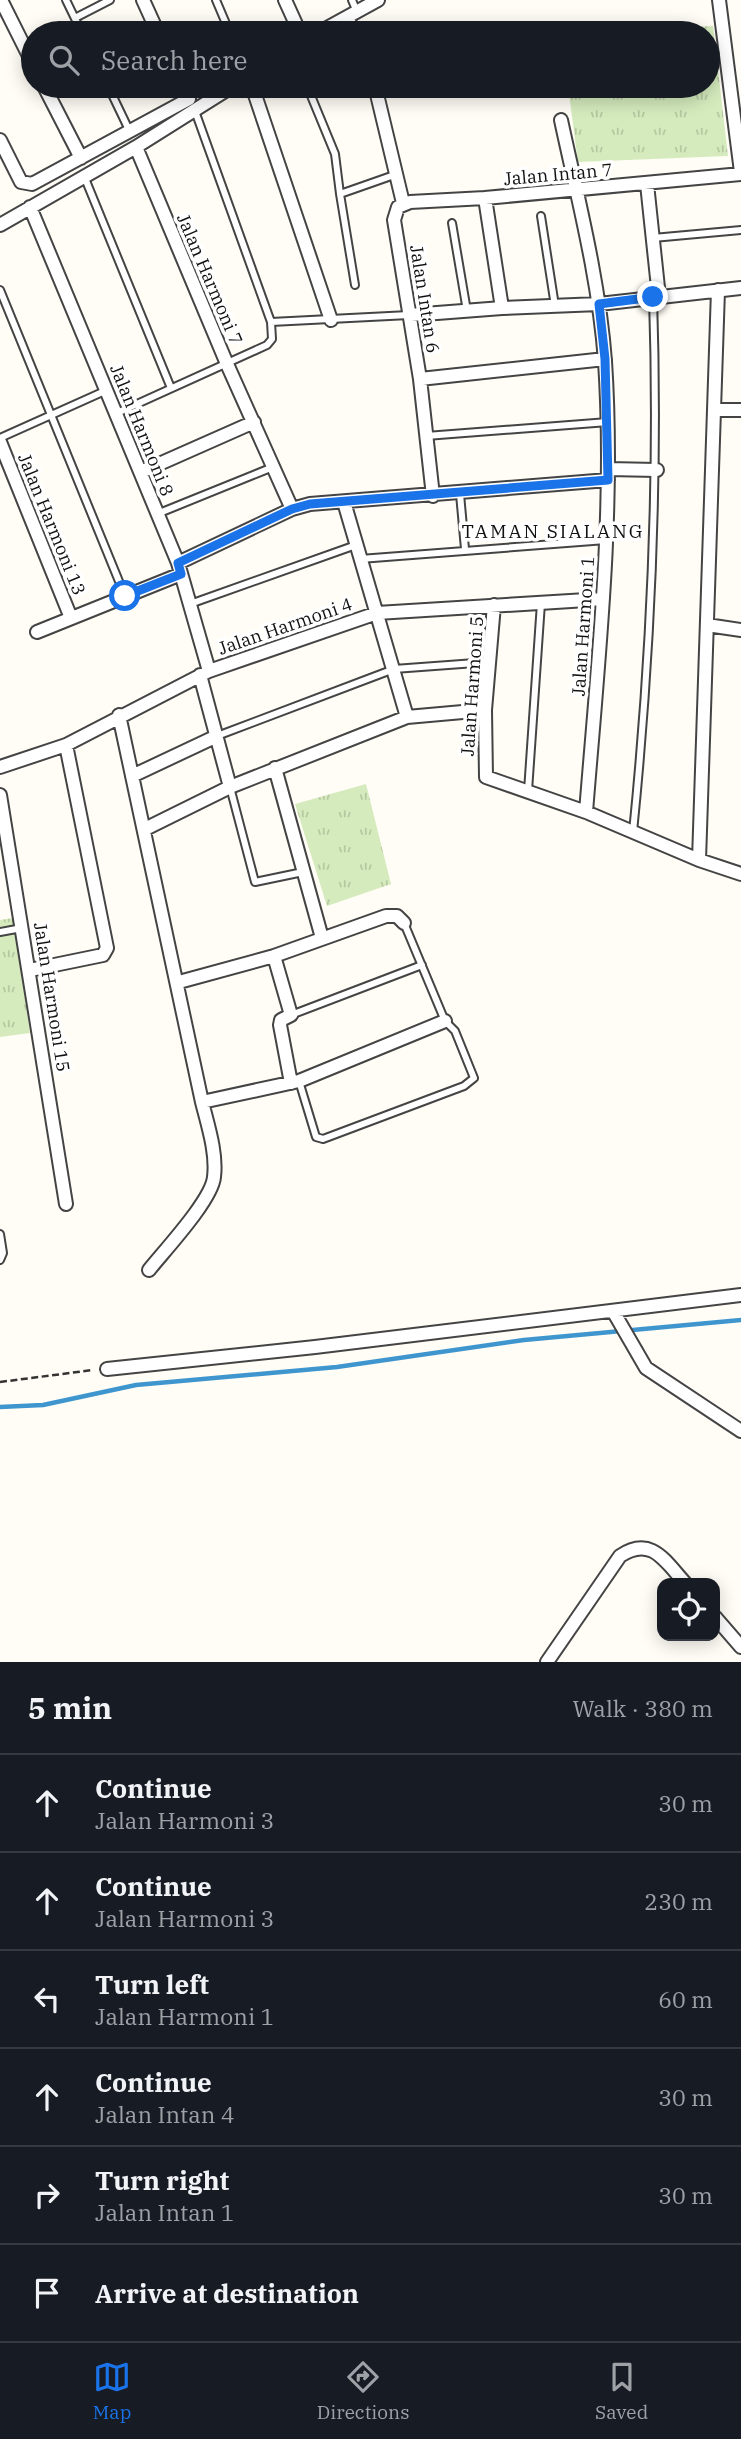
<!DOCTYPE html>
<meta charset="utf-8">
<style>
body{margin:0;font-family:"IBM Plex Serif",serif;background:#20242c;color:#f1f3f6}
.controls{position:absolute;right:21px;bottom:21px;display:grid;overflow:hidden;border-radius:14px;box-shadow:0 4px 18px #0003}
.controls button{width:63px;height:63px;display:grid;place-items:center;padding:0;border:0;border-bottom:2px solid #363941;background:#171b24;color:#f1f3f6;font:35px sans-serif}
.stop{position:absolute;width:21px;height:21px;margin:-16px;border:5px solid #1a73e8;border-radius:50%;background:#fff}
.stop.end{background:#1a73e8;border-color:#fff;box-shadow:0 2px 7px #0008}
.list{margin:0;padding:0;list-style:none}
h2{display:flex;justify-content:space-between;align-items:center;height:91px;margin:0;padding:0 28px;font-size:30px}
h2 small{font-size:23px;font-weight:400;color:#9ea1a6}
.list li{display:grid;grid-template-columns:46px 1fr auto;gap:21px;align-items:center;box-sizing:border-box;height:98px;padding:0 28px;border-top:2px solid #363941}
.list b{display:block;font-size:26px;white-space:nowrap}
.list p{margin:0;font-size:23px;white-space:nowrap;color:#9ea1a6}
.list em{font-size:23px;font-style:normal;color:#9ea1a6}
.icon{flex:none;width:38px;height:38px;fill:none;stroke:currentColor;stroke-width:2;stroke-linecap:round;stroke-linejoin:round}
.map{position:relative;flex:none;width:741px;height:1662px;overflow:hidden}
.search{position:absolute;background:#171b24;box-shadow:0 4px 18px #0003;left:21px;right:21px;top:21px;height:77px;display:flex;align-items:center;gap:18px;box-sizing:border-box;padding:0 24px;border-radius:38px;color:#9ea1a6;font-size:26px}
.sheet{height:679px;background:#171b24}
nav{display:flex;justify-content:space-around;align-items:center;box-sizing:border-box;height:98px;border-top:2px solid #363941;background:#171b24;font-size:19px;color:#9ea1a6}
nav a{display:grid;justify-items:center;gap:4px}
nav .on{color:#1a73e8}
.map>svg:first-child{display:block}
.park{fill:url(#park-tufts)}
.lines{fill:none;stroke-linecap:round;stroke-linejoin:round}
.stream{stroke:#3f96cf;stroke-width:4.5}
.lane-casing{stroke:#444;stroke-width:10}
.street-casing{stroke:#444;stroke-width:16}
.path{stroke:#333;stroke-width:2.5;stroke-dasharray:7 3.5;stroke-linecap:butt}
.lane{stroke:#fff;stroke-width:6}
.street{stroke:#fff;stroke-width:12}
.route{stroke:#1a73e8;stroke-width:9}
.labels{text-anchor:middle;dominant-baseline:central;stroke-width:7;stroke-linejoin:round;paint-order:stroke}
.street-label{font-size:18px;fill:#111;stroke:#fff}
.neighbourhood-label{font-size:19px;letter-spacing:2px;fill:#111;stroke:#fff}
</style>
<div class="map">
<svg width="741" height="1662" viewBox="0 0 741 1662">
<defs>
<pattern id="park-tufts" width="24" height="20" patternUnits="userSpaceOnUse" patternTransform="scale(1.75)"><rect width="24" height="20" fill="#d5ebbd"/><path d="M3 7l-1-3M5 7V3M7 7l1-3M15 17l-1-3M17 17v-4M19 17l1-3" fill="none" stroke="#b6c8a1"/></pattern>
</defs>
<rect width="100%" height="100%" fill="#fffdf5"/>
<path class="park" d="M713 26 728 156 578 162 568 86H708V33H629L635 29Z
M366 784 391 884 327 906 295 804Z
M13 918 30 1033 0 1037V920Z"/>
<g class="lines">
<path class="stream" d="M0 1407 43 1405 136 1385 337 1367 524 1340 741 1320"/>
<defs>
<path id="lane" d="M66 0 82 33
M216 0 230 33
M352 0 357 12
M75 18 110 0
M108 86 130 132
M307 86 335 154 340 194
M195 111 271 322
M84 176 171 388
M541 216 555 306
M452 223 467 311
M653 238 741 230
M355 285 340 194 397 174
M0 290 125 596
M117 413 267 345 272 339 271 322 409 315
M426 436 608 422
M0 438 107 390
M460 494 465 549
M157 514 273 467
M360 559 606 540
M190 604 356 545
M217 736 394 669 489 662
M230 787 255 882 303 872
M528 791 541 603
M633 832C651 654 659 476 653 297
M0 932 22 928
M291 1015 422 965
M299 1081 316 1137 323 1139 464 1086 474 1078 455 1031 445 1021 404 923
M0 1234 3 1253 0 1260"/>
<path id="street" d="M1 0 33 64
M143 0 158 33
M285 0 300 33
M719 0 741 172
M348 19 354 33
M318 33 378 0
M44 86 81 158
M252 86 331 320
M375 86 403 203
M561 120C578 199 599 280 605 361 615 511 598 662 586 812
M0 140 21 182 32 184 189 99
M136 147 227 364 292 509
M647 184 659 297
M30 207 178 563 209 671
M0 225 136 147 233 86
M502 308 599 304 741 288
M411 315 502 308 485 198
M420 379 605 359
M714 410H741
M0 442 71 618
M608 469 657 470
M141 472 254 422
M433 496 420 379 394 220 398 207 410 202 485 198 741 174
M344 502 407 717
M178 563 292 509 310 504 608 480
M494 605 485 710 486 777 586 812 699 860 741 874
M707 625 741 630
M37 632 181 574
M200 675 230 787
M119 715 202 1102 299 1081 445 1021
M0 767 66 745 209 671 377 613 603 599
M275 768 322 938
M132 776 217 736
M0 795 66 1204
M145 829 230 787 407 717 485 710
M699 860 718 290
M274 956 291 1015 281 1020 280 1025 291 1083
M30 970 103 955 107 948 66 745
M179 982 274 956 386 916H397L404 923
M149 1270C164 1251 212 1200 214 1177 217 1153 208 1126 202 1102
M613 1311 646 1368 741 1431
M107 1369 315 1347 741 1295
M715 1617 741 1647
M547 1662 620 1556C651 1535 665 1561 685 1583"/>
</defs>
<use href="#lane" class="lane-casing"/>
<use href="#street" class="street-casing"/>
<path class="path" d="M0 1382 93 1370"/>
<use href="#lane" class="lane"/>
<use href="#street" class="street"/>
</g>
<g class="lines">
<path class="route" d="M125 596 181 574 178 563 292 509 310 504 608 480 605 359 599 304 653 297"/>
</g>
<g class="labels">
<g class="street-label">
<text transform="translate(558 174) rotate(-5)">Jalan Intan 7</text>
<text transform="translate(210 279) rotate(67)">Jalan Harmoni 7</text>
<text transform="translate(425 299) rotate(81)">Jalan Intan 6</text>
<text transform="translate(142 430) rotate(68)">Jalan Harmoni 8</text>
<text transform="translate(52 524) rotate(68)">Jalan Harmoni 13</text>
<text transform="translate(285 626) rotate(-19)">Jalan Harmoni 4</text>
<text transform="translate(583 626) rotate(-86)">Jalan Harmoni 1</text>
<text transform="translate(472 686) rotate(-86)">Jalan Harmoni 5</text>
<text transform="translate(52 997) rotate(81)">Jalan Harmoni 15</text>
</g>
<g class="neighbourhood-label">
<text x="553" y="531">TAMAN SIALANG</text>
</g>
</g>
</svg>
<div class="controls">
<button><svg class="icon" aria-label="locate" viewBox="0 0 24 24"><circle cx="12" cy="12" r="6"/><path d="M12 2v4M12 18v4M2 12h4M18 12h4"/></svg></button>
</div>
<div class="stop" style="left:125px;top:596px"></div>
<div class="stop end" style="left:653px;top:297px"></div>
<div class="search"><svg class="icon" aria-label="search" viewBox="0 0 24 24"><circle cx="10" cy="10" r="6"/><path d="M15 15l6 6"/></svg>Search here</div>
</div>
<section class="sheet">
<h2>5 min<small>Walk · 380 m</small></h2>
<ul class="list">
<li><svg class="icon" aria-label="ahead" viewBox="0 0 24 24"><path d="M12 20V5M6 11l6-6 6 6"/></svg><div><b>Continue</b><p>Jalan Harmoni 3</p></div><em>30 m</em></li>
<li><svg class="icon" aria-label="ahead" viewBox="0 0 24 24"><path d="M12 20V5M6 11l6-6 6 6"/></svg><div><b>Continue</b><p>Jalan Harmoni 3</p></div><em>230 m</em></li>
<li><svg class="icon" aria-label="left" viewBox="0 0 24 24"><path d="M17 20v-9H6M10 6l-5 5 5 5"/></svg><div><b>Turn left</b><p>Jalan Harmoni 1</p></div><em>60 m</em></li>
<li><svg class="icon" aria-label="ahead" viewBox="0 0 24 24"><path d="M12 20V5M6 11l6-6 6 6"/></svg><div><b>Continue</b><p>Jalan Intan 4</p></div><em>30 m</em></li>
<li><svg class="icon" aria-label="right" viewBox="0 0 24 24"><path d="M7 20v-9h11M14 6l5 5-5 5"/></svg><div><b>Turn right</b><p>Jalan Intan 1</p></div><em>30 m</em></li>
<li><svg class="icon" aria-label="arrive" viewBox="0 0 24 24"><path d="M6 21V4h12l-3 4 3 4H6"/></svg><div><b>Arrive at destination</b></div></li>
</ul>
</section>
<nav>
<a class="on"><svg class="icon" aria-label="map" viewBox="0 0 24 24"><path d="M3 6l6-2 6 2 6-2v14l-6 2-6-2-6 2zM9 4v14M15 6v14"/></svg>Map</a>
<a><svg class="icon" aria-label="directions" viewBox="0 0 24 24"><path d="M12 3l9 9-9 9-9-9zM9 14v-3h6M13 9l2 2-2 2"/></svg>Directions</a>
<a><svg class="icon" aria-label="saved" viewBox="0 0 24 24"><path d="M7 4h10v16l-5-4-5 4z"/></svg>Saved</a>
</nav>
